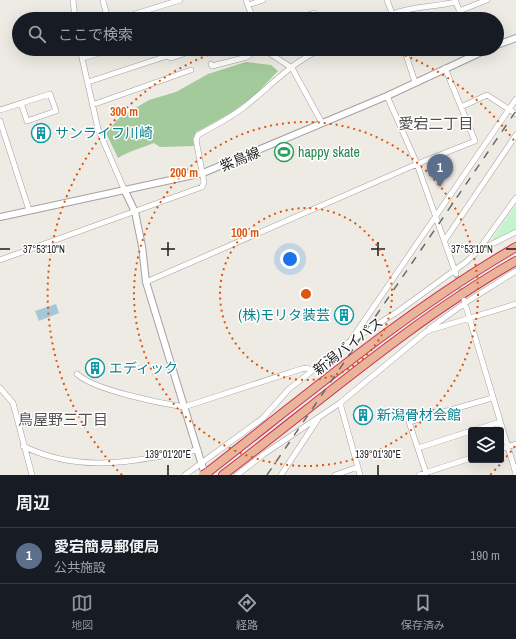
<!DOCTYPE html>
<html lang="ja">
<meta charset="utf-8">
<style>
body{margin:0;font-family:"Archivo Narrow","Noto Sans JP",sans-serif;background:#242831;color:#f1f3f6}
.controls{position:absolute;right:12px;bottom:12px;display:grid;overflow:hidden;border-radius:4px;box-shadow:0 4px 16px #0002}
.controls button{width:36px;height:36px;display:grid;place-items:center;padding:0;border:0;border-bottom:1px solid #363941;background:#171b24;color:#f1f3f6;font:20px sans-serif}
.you{position:absolute;left:290px;top:259px;width:14px;height:14px;margin:-10px;border:3px solid #fff;border-radius:50%;background:#1a73e8;box-shadow:0 0 0 6px #1a73e833}
.badge{display:grid;place-items:center;width:26px;height:26px;border-radius:50%;background:#8c9099;color:#fff;font-size:13px;font-weight:700}
.pin{position:absolute;translate:-50% -33px;filter:drop-shadow(0 1px 2px #0008)}
.pin::after{content:'';position:absolute;top:21px;width:14px;height:12px;background:inherit;clip-path:polygon(0 0,100% 0,50% 100%)}
.list{margin:0;padding:0;list-style:none}
h2{display:flex;justify-content:space-between;align-items:center;height:52px;margin:0;padding:0 16px;font-size:17px}
h2 small{font-size:13px;font-weight:400;color:#9ea1a6}
.list li{display:grid;grid-template-columns:26px 1fr auto;gap:12px;align-items:center;box-sizing:border-box;height:56px;padding:0 16px;border-top:1px solid #363941}
.list b{display:block;font-size:15px;white-space:nowrap}
.list p{margin:0;font-size:13px;white-space:nowrap;color:#9ea1a6}
.list em{font-size:13px;font-style:normal;color:#9ea1a6}
.icon{flex:none;width:22px;height:22px;fill:none;stroke:currentColor;stroke-width:2;stroke-linecap:round;stroke-linejoin:round}
.map{position:relative;flex:none;width:516px;height:475px;overflow:hidden}
.search{position:absolute;background:#171b24;box-shadow:0 4px 16px #0002;left:12px;right:12px;top:12px;height:44px;display:flex;align-items:center;gap:10px;box-sizing:border-box;padding:0 14px;border-radius:22px;color:#9ea1a6;font-size:15px}
.sheet{height:108px;background:#171b24}
nav{display:flex;justify-content:space-around;align-items:center;box-sizing:border-box;height:56px;border-top:1px solid #363941;background:#171b24;font-size:11px;color:#9ea1a6}
nav a{display:grid;justify-items:center;gap:2px}
nav .on{color:#8c9099}
.map>svg:first-child{display:block}
.forest{fill:#a3ca9a}
.park{fill:#c2f5cc}
.water{fill:#a6c7d8}
.lines{fill:none;stroke-linecap:round;stroke-linejoin:round}
.minor-tunnel{stroke:#c3c2bb;stroke-width:5;stroke-dasharray:5 2.5;stroke-linecap:butt}
.minor-casing{stroke:#a1a1a1;stroke-width:6}
.tertiary-casing{stroke:#a1a1a1;stroke-width:8}
.trunk-casing{stroke:#cc2f53;stroke-width:10}
.minor{stroke:#fff;stroke-width:5}
.tertiary{stroke:#fff;stroke-width:6}
.trunk{stroke:#eab49a;stroke-width:8}
.rail{stroke:#6b6b6b;stroke-width:1.5;stroke-dasharray:8 8;stroke-linecap:butt}
.trunk-bridge-casing{stroke:#cc2f53;stroke-width:10;stroke-linecap:butt}
.trunk-bridge{stroke:#eab49a;stroke-width:8}
.ticks{fill:none;stroke:#1d1d1d;stroke-width:1.5}
.ring{fill:none;stroke:#de560d;stroke-width:2;stroke-dasharray:2 4}
.labels{text-anchor:middle;dominant-baseline:central;stroke-width:3;stroke-linejoin:round;paint-order:stroke}
.culture-label{font-size:14px;fill:#0d838f;stroke:#fff;text-anchor:start}
.leisure-label{font-size:14px;fill:#27864d;stroke:#fff;text-anchor:start}
.street-label{font-size:14px;fill:#1d1d1d;stroke:#fff}
.neighbourhood-label{font-size:15px;fill:#505050;stroke:#fff}
.ticks-label{font-size:10px;text-anchor:middle;fill:#1d1d1d;stroke:#fff;stroke-width:3;stroke-linejoin:round;paint-order:stroke}
.centre{fill:#de560d;stroke:#fff;stroke-width:2}
.ring-label{font-size:12px;text-anchor:middle;font-weight:bold;fill:#de560d;stroke:#fff;stroke-width:3;stroke-linejoin:round;paint-order:stroke}
</style>
<div class="map">
<svg width="516" height="475" viewBox="0 0 516 475">
<rect width="100%" height="100%" fill="#edebe3"/>
<path class="forest" d="M246 62 271 65 278 71 255 95 231 113 196 132 193 139 194 146 160 147 154 143C142 148 129 151 118 158L106 133 120 117 149 100 176 92 208 74Z"/>
<path class="park" d="M516 205V230L495 240 493 238Z"/>
<path class="water" d="M56 304 59 313 39 321 35 311Z"/>
<g class="lines">
<path class="minor-tunnel" d="M456 274 463 296"/>
<defs>
<path id="minor" d="M73 0 75 19
M246 0 253 19
M387 0 394 19
M455 0 463 19
M103 1 108 19
M248 5 263 0
M459 11 487 0
M119 19 180 0
M296 19 314 13
M382 19C405 6 430 8 455 2
M80 49 98 129 124 189
M266 49 269 53 292 68 322 123
M306 49 308 55
M404 49 415 82
M405 53 414 49
M83 58 112 49
M211 64 212 66 247 57 257 49
M88 82 167 56 171 58 186 53
M387 96 417 164 456 274
M92 105 191 70
M461 107 487 95 516 114
M0 110 50 94 56 111 27 121 21 103
M0 121 29 210
M445 240 516 135
M478 251 516 232
M0 260 202 187 204 182 196 140 198 135C213 126 229 119 243 108 269 88 291 62 322 49
M146 282 417 164 475 141 445 68
M464 300 516 474
M430 328 465 303 516 271
M351 340 516 99
M77 374C94 390 159 403 184 407L301 369 307 368 312 371
M0 388 13 403 32 475
M340 403 360 475
M475 430 500 422
M23 446C83 475 135 460 198 450
M418 448 471 431
M501 449 516 444
M426 473 409 422 492 398
M185 475 263 418 289 389 349 342 397 312 466 262 477 252 516 198
M237 475 264 454 340 403 427 331 516 304
M281 475 318 419
M335 475 358 467
M419 475 471 458"/>
<path id="tertiary" d="M497 45 516 38
M124 189 135 212 142 246 146 282 205 475
M0 217 203 173 387 96 488 49"/>
<path id="trunk" d="M208 472C308 394 406 311 516 247
M223 475C319 402 411 321 516 261"/>
</defs>
<use href="#minor" class="minor-casing"/>
<use href="#tertiary" class="tertiary-casing"/>
<use href="#trunk" class="trunk-casing"/>
<use href="#minor" class="minor"/>
<use href="#tertiary" class="tertiary"/>
<use href="#trunk" class="trunk"/>
<path class="rail" d="M267 475 516 111"/>
<defs>
<path id="trunk-bridge" d="M203 475 208 472"/>
</defs>
<use href="#trunk-bridge" class="trunk-bridge-casing"/>
<use href="#trunk-bridge" class="trunk-bridge"/>
</g>
<path class="ticks" d="M168 242V256M378 242V256M0 249H10M161 249H175M371 249H385M506 249H516M168 465V475M378 465V475"/>
<g class="ring">
<circle cx="306" cy="294" r="86"/>
<circle cx="306" cy="294" r="172"/>
<path d="M515 446A258 258 0 0 1 490 475M122 475A258 258 0 0 1 224 49M388 49A258 258 0 0 1 515 142"/>
</g>
<defs>
<symbol id="building-ring" viewBox="-11 -11 22 22"><circle r="9.5" fill="#fff" stroke="#0f9aa8" stroke-width="1.5"/><path d="M-4-6H4V6H1V3H-1V6H-4ZM-2.5-4.3h1.7v1.8h-1.7ZM.8-4.3h1.7v1.8H.8ZM-2.5-1h1.7V.8h-1.7ZM.8-1h1.7V.8H.8Z" fill="#0f9aa8"/></symbol>
<symbol id="stadium-ring" viewBox="-11 -11 22 22"><circle r="9.5" fill="#fff" stroke="#2e9e5b" stroke-width="1.5"/><path d="M0-5a6.5 5 0 1 0 0 10a6.5 5 0 1 0 0-10ZM-3.5-1.8h7v3.6h-7Z" fill="#2e9e5b"/></symbol>
</defs>
<g fill-rule="evenodd">
<use href="#building-ring" x="30" y="122" width="22" height="22"/>
<use href="#stadium-ring" x="273" y="141" width="22" height="22"/>
<use href="#building-ring" x="333" y="304" width="22" height="22"/>
<use href="#building-ring" x="84" y="357" width="22" height="22"/>
<use href="#building-ring" x="352" y="404" width="22" height="22"/>
</g>
<g class="labels">
<g class="culture-label">
<text x="55" y="133">サンライフ川崎</text>
<text x="330" y="315" text-anchor="end">(株)モリタ装芸</text>
<text x="109" y="368">エディック</text>
<text x="377" y="415">新潟骨材会館</text>
</g>
<g class="leisure-label">
<text x="298" y="152">happy skate</text>
</g>
<g class="street-label">
<text transform="translate(240 159) rotate(-22)">紫鳥線</text>
<text transform="translate(348 346) rotate(-38)">新潟バイパス</text>
</g>
<g class="neighbourhood-label">
<text x="436" y="123">愛宕二丁目</text>
<text x="63" y="419">鳥屋野三丁目</text>
</g>
</g>
<g class="ticks-label">
<text x="44" y="253">37°53'10"N</text>
<text x="472" y="253">37°53'10"N</text>
<text x="168" y="458">139°01'20"E</text>
<text x="378" y="458">139°01'30"E</text>
</g>
<circle cx="306" cy="294" r="6" class="centre"/>
<g class="ring-label">
<text x="124" y="116">300 m</text>
<text x="184" y="177">200 m</text>
<text x="245" y="237">100 m</text>
</g>
</svg>
<div class="controls">
<button><svg class="icon" aria-label="layers" viewBox="0 0 24 24"><path d="M12 4l9 5-9 5-9-5zM3 14l9 5 9-5"/></svg></button>
</div>
<div class="you"></div>
<div class="pin badge" style="left:440px;top:187px;background:#5c6f8a">1</div>
<div class="search"><svg class="icon" aria-label="search" viewBox="0 0 24 24"><circle cx="10" cy="10" r="6"/><path d="M15 15l6 6"/></svg>ここで検索</div>
</div>
<section class="sheet">
<h2>周辺<small></small></h2>
<ul class="list">
<li><span class="badge" style="background:#5c6f8a">1</span><div><b>愛宕簡易郵便局</b><p>公共施設</p></div><em>190 m</em></li>
</ul>
</section>
<nav>
<a class="on"><svg class="icon" aria-label="map" viewBox="0 0 24 24"><path d="M3 6l6-2 6 2 6-2v14l-6 2-6-2-6 2zM9 4v14M15 6v14"/></svg>地図</a>
<a><svg class="icon" aria-label="directions" viewBox="0 0 24 24"><path d="M12 3l9 9-9 9-9-9zM9 14v-3h6M13 9l2 2-2 2"/></svg>経路</a>
<a><svg class="icon" aria-label="saved" viewBox="0 0 24 24"><path d="M7 4h10v16l-5-4-5 4z"/></svg>保存済み</a>
</nav>
